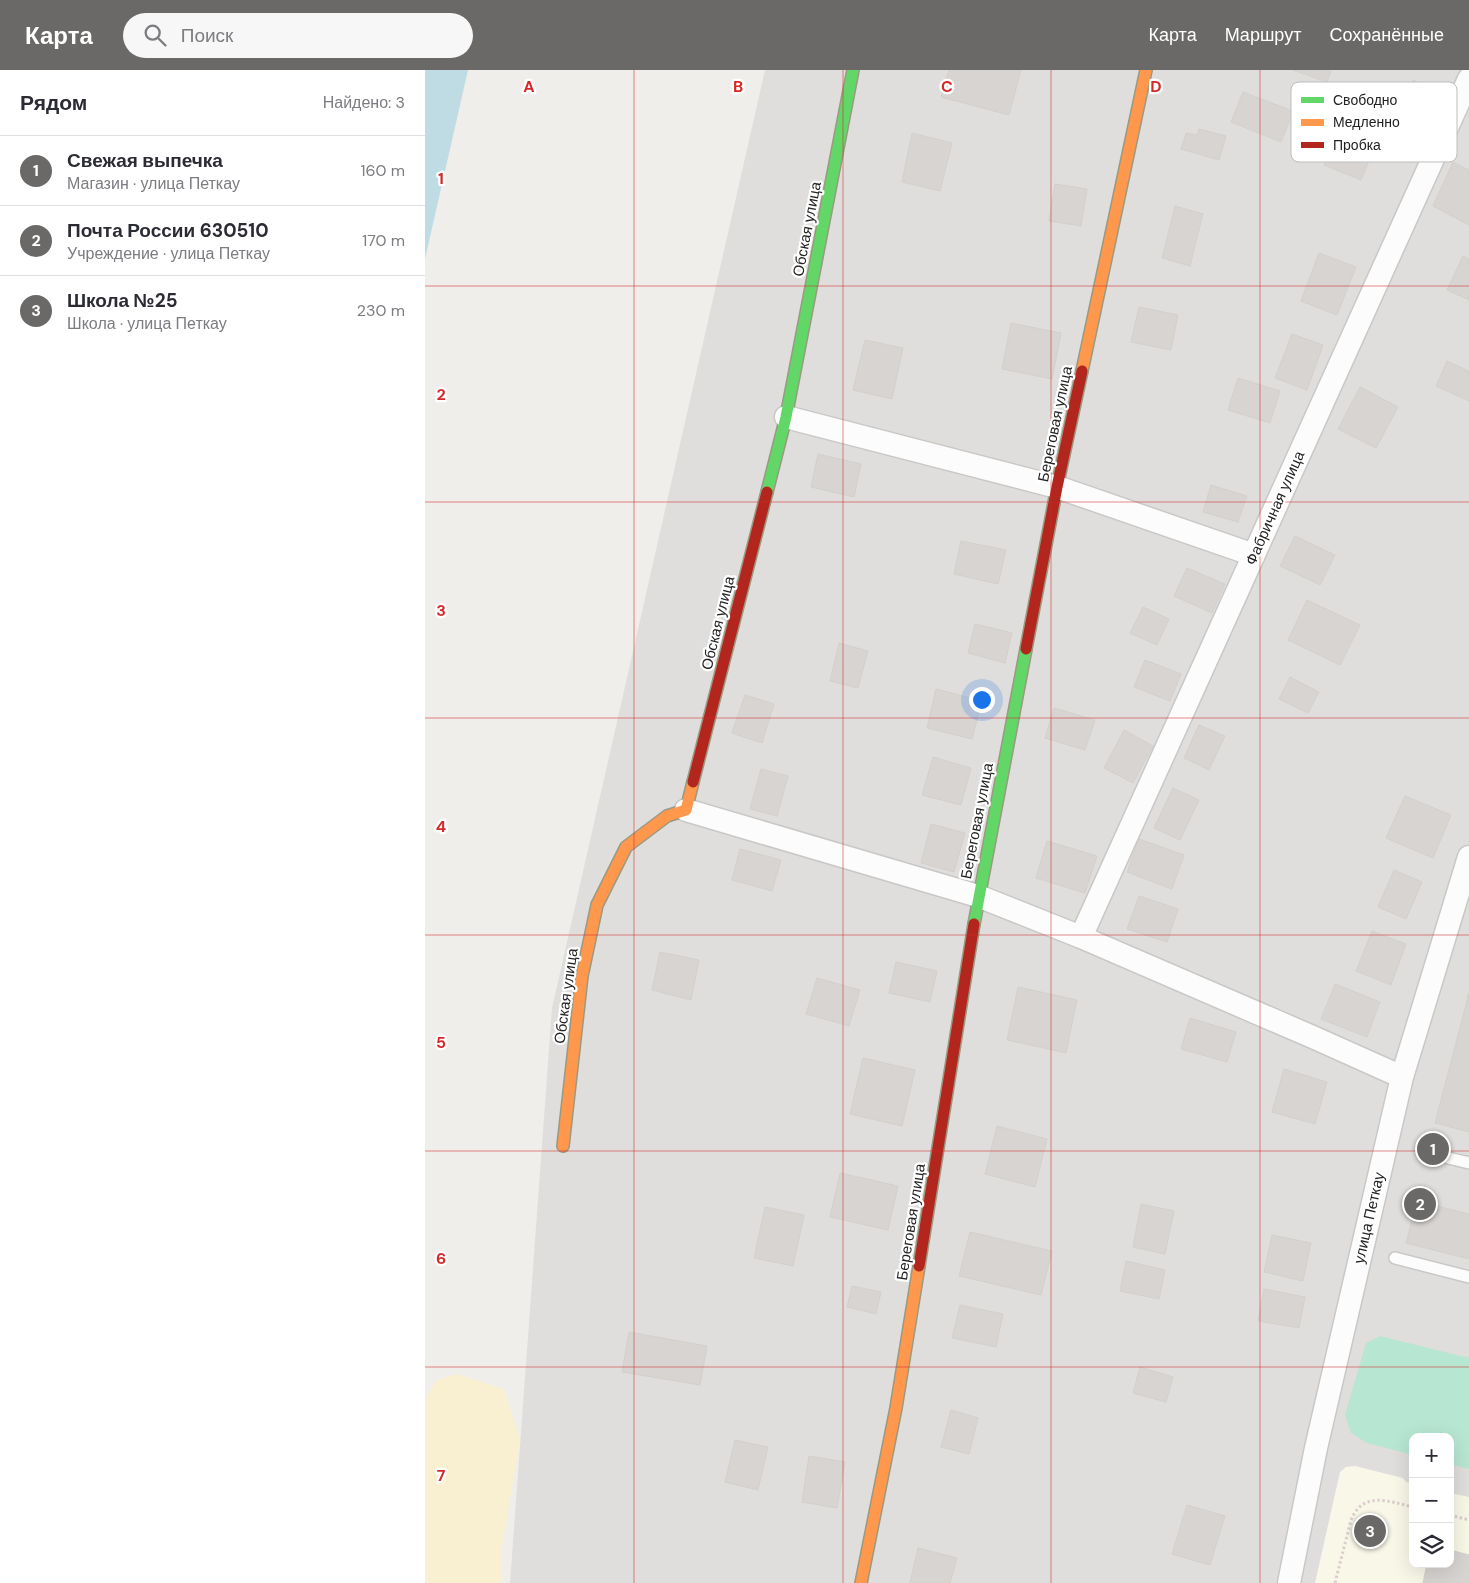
<!DOCTYPE html>
<html lang="ru">
<meta charset="utf-8">
<style>
body{margin:0;font-family:"DM Sans",sans-serif;background:#f7f7f7;color:#2b2b33}
.controls{position:absolute;right:15px;bottom:15px;display:grid;overflow:hidden;border-radius:10px;box-shadow:0 5px 20px #0002}
.controls button{width:45px;height:45px;display:grid;place-items:center;padding:0;border:0;border-bottom:1px solid #e1e1e2;background:#fff;color:#2b2b33;font:25px sans-serif}
.you{position:absolute;left:556px;top:629px;width:18px;height:18px;margin:-12px;border:4px solid #fff;border-radius:50%;background:#1a73e8;box-shadow:0 0 0 8px #1a73e833}
.badge{display:grid;place-items:center;width:32px;height:32px;border-radius:50%;background:#6a6968;color:#fff;font-size:16px;font-weight:700}
.pin{position:absolute;translate:-50% -50%;border:2px solid #fff;box-shadow:0 1px 5px #0006}
.list{margin:0;padding:0;list-style:none}
h2{display:flex;justify-content:space-between;align-items:center;height:65px;margin:0;padding:0 20px;font-size:21px}
h2 small{font-size:16px;font-weight:400;color:#7c7c81}
.list li{display:grid;grid-template-columns:32px 1fr auto;gap:15px;align-items:center;box-sizing:border-box;height:70px;padding:0 20px;border-top:1px solid #e1e1e2}
.list b{display:block;font-size:19px;white-space:nowrap}
.list p{margin:0;font-size:16px;white-space:nowrap;color:#7c7c81}
.list em{font-size:16px;font-style:normal;color:#7c7c81}
.icon{flex:none;width:28px;height:28px;fill:none;stroke:currentColor;stroke-width:2;stroke-linecap:round;stroke-linejoin:round}
.map{position:relative;flex:none;width:1044px;height:1513px;overflow:hidden}
header{display:flex;align-items:center;gap:30px;box-sizing:border-box;height:70px;padding:0 25px;background:#6a6968;color:#fff}
header strong{font-size:24px}
nav{display:flex;gap:28px;margin-inline-start:auto;font-size:18px}
.search{width:350px;height:45px;background:#f7f7f7;display:flex;align-items:center;gap:12px;box-sizing:border-box;padding:0 18px;border-radius:28px;color:#7c7c81;font-size:19px}
main{display:flex}
aside{flex:1;background:#fff}
.map>svg:first-child{display:block}
.residential{fill:#dfdedc;fill-rule:evenodd}
.education{fill:#f8f7e8}
.sand{fill:#f8f0d0}
.pitch{fill:#b7e6d2}
.water{fill:#bfdbe3}
.building{fill:#d7d4d2;stroke:#d3d0cc}
.lines{fill:none;stroke-linecap:round;stroke-linejoin:round}
.lane-casing{stroke:#c9c8c7;stroke-width:14}
.street-casing{stroke:#c9c8c7;stroke-width:25}
.fast-casing{stroke:#999a82;stroke-width:14}
.slow-casing{stroke:#999a82;stroke-width:14}
.jam-casing{stroke:#999a82;stroke-width:14}
.path{stroke:#dccecd;stroke-width:3;stroke-dasharray:2.5 2.5;stroke-linecap:butt}
.lane{stroke:#fdfcfc;stroke-width:11}
.street{stroke:#fdfcfc;stroke-width:22}
.fast{stroke:#63d668;stroke-width:11}
.slow{stroke:#ff974d;stroke-width:11}
.jam{stroke:#b3261e;stroke-width:11}
.grid{fill:none;stroke:#d62828;stroke-width:1;stroke-opacity:0.55}
.labels{text-anchor:middle;dominant-baseline:central;stroke-width:4.5;stroke-linejoin:round;paint-order:stroke}
.street-label{font-size:15px;fill:#222;stroke:#fff}
.key{fill:#fff;stroke:#bdbdbd;stroke-width:1}
.key-label{font-size:14px;fill:#222}
.grid-label{font-size:16px;text-anchor:middle;font-weight:bold;fill:#d62828;stroke:#fff;stroke-width:4.5;stroke-linejoin:round;paint-order:stroke}
</style>
<header>
<strong>Карта</strong>
<div class="search"><svg class="icon" aria-label="search" viewBox="0 0 24 24"><circle cx="10" cy="10" r="6"/><path d="M15 15l6 6"/></svg>Поиск</div>
<nav><a>Карта</a><a>Маршрут</a><a>Сохранённые</a></nav>
</header>
<main>
<aside>
<h2>Рядом<small>Найдено: 3</small></h2>
<ul class="list">
<li><span class="badge">1</span><div><b>Свежая выпечка</b><p>Магазин · улица Петкау</p></div><em>160 m</em></li>
<li><span class="badge">2</span><div><b>Почта России 630510</b><p>Учреждение · улица Петкау</p></div><em>170 m</em></li>
<li><span class="badge">3</span><div><b>Школа №25</b><p>Школа · улица Петкау</p></div><em>230 m</em></li>
</ul>
</aside>
<div class="map">
<svg width="1044" height="1513" viewBox="0 0 1044 1513">
<rect width="100%" height="100%" fill="#f0eeeb"/>
<path class="residential" d="M340 0H1044V1513H85L127 938ZM988 1367H1025V1494H988Z"/>
<path class="education" d="M930 1396 978 1408 981 1412 988 1413V1494H1025V1423L1044 1427V1513H890L915 1402 921 1397Z"/>
<path class="sand" d="M32 1304 79 1319 95 1370 76 1483V1513H0V1329L12 1310Z"/>
<path class="pitch" d="M955 1266 1044 1288V1399L1025 1394V1367H988V1385L942 1373 926 1363 920 1345 941 1273Z"/>
<path class="water" d="M0 0H43L0 189Z"/>
<path class="building" d="M524 0H596L584 45 516 27Z
M868 0H906L902 12Z
M988 10 1021 27 1004 60 970 44Z
M818 22 868 41 856 72 806 52Z
M919 47 956 62 936 110 899 95Z
M774 59 801 66 794 90 756 79 761 63 772 65Z
M487 63 527 73 515 121 477 112Z
M1028 92 1044 100V155L1008 136Z
M630 114 662 119 656 156 624 151Z
M750 136 778 144 765 196 737 188Z
M894 183 931 197 912 245 876 231Z
M1038 186 1044 189V230L1022 220Z
M714 237 753 245 746 280 706 272Z
M586 253 636 263 627 309 577 299Z
M867 264 898 275 882 320 850 308Z
M440 270 478 278 467 329 428 320Z
M1022 291 1044 301V331L1011 316Z
M813 308 855 321 845 353 803 340Z
M935 317 973 337 951 378 913 359Z
M393 384 436 394 429 427 386 417Z
M786 415 822 426 813 452 778 442Z
M870 466 910 485 895 515 855 496Z
M536 471 581 480 573 514 529 504Z
M762 498 800 514 787 543 749 526Z
M882 530 935 555 915 595 863 570Z
M718 537 744 549 732 575 705 563Z
M550 554 587 563 580 593 543 583Z
M414 573 443 581 433 618 405 611Z
M720 590 756 604 745 631 709 617Z
M865 607 894 622 883 643 854 629Z
M511 619 557 631 547 669 502 658Z
M320 625 349 634 337 673 307 663Z
M629 638 670 650 660 680 620 668Z
M774 655 800 666 784 700 759 688Z
M699 660 728 676 708 713 679 698Z
M508 687 546 698 536 735 497 725Z
M336 699 363 706 352 746 325 739Z
M748 718 774 730 755 770 729 758Z
M980 726 1026 745 1008 788 961 768Z
M506 754 540 763 529 802 496 793Z
M714 769 759 785 747 819 702 802Z
M622 771 672 786 660 823 611 808Z
M315 779 356 790 347 821 307 810Z
M969 800 997 812 981 849 953 837Z
M714 826 753 839 742 872 702 859Z
M947 861 981 874 966 915 931 901Z
M235 882 274 890 266 930 227 920Z
M471 892 512 901 505 932 464 923Z
M392 908 435 920 424 956 381 944Z
M910 914 955 932 942 967 896 949Z
M593 917 652 930 641 983 582 970Z
M1044 923V1062L1010 1053Z
M765 948 811 962 802 992 756 979Z
M438 988 490 1000 477 1056 425 1044Z
M859 999 902 1012 890 1054 847 1042Z
M572 1056 622 1069 610 1117 560 1104Z
M1007 1066 1015 1068 1009 1092 1000 1090Z
M415 1103 473 1116 463 1160 405 1147Z
M992 1131 1044 1144V1189L981 1173Z
M716 1134 749 1141 740 1184 708 1177Z
M340 1137 379 1145 368 1196 329 1188Z
M545 1162 627 1181 616 1225 534 1206Z
M847 1165 886 1173 878 1211 839 1202Z
M701 1191 740 1200 734 1229 695 1221Z
M427 1216 456 1222 451 1244 422 1237Z
M839 1219 880 1227 874 1258 833 1251Z
M535 1235 578 1244 571 1277 527 1268Z
M204 1262 282 1276 275 1315 197 1302Z
M715 1297 748 1307 741 1332 708 1323Z
M526 1340 553 1348 544 1384 516 1377Z
M310 1370 343 1377 333 1420 300 1412Z
M384 1386 420 1392 412 1438 377 1432Z
M762 1435 800 1446 785 1495 747 1484Z
M493 1478 532 1488 525 1513H485Z
M1025 1480 1044 1485V1513H998L1002 1494H1025Z"/>
<g class="lines">
<defs>
<path id="lane" d="M1015 1086 1044 1093
M970 1188 1044 1207"/>
<path id="street" d="M361 347 632 417 829 485
M261 740 553 826 656 867 890 968 977 1007
M656 867 1044 9
M864 1513 891 1378 977 1007 1044 787"/>
<path id="fast" d="M342 422 361 347 428 0
M549 854 601 579"/>
<path id="slow" d="M657 301 721 0
M138 1076 157 906 172 835 201 777 242 746 261 740 268 712
M436 1513 471 1338 494 1196"/>
<path id="jam" d="M601 579 632 417 657 301
M268 712 342 422
M494 1196 549 854"/>
</defs>
<use href="#lane" class="lane-casing"/>
<use href="#street" class="street-casing"/>
<use href="#fast" class="fast-casing"/>
<use href="#slow" class="slow-casing"/>
<use href="#jam" class="jam-casing"/>
<path class="path" d="M1025 1445 1044 1450
M910 1513 926 1450C938 1421 963 1431 988 1437"/>
<use href="#lane" class="lane"/>
<use href="#street" class="street"/>
<use href="#fast" class="fast"/>
<use href="#slow" class="slow"/>
<use href="#jam" class="jam"/>
</g>
<path class="grid" d="M209 0V1513M418 0V1513M626 0V1513M835 0V1513M0 216H1044M0 432H1044M0 648H1044M0 865H1044M0 1081H1044M0 1297H1044"/>
<g class="labels">
<g class="street-label">
<text transform="translate(382 159) rotate(-79)">Обская улица</text>
<text transform="translate(630 354) rotate(-78)">Береговая улица</text>
<text transform="translate(850 438) rotate(-66)">Фабричная улица</text>
<text transform="translate(293 553) rotate(-76)">Обская улица</text>
<text transform="translate(552 751) rotate(-79)">Береговая улица</text>
<text transform="translate(141 926) rotate(-82)">Обская улица</text>
<text transform="translate(944 1148) rotate(-77)">улица Петкау</text>
<text transform="translate(486 1152) rotate(-81)">Береговая улица</text>
</g>
</g>
<rect x="866" y="12" width="166" height="80" rx="8" class="key"/>
<rect x="876" y="27" width="23" height="6" fill="#63d668"/>
<rect x="876" y="49" width="23" height="7" fill="#ff974d"/>
<rect x="876" y="72" width="23" height="6" fill="#b3261e"/>
<g class="key-label">
<text x="908" y="35">Свободно</text>
<text x="908" y="57">Медленно</text>
<text x="908" y="80">Пробка</text>
</g>
<g class="grid-label">
<text x="104" y="22">A</text>
<text x="313" y="22">B</text>
<text x="522" y="22">C</text>
<text x="731" y="22">D</text>
<text x="16" y="114">1</text>
<text x="16" y="330">2</text>
<text x="16" y="546">3</text>
<text x="16" y="762">4</text>
<text x="16" y="978">5</text>
<text x="16" y="1194">6</text>
<text x="16" y="1411">7</text>
</g>
</svg>
<div class="controls">
<button>+</button>
<button>−</button>
<button><svg class="icon" aria-label="layers" viewBox="0 0 24 24"><path d="M12 4l9 5-9 5-9-5zM3 14l9 5 9-5"/></svg></button>
</div>
<div class="you"></div>
<div class="pin badge" style="left:1008px;top:1079px">1</div>
<div class="pin badge" style="left:995px;top:1134px">2</div>
<div class="pin badge" style="left:945px;top:1461px">3</div>
</div>
</main>
